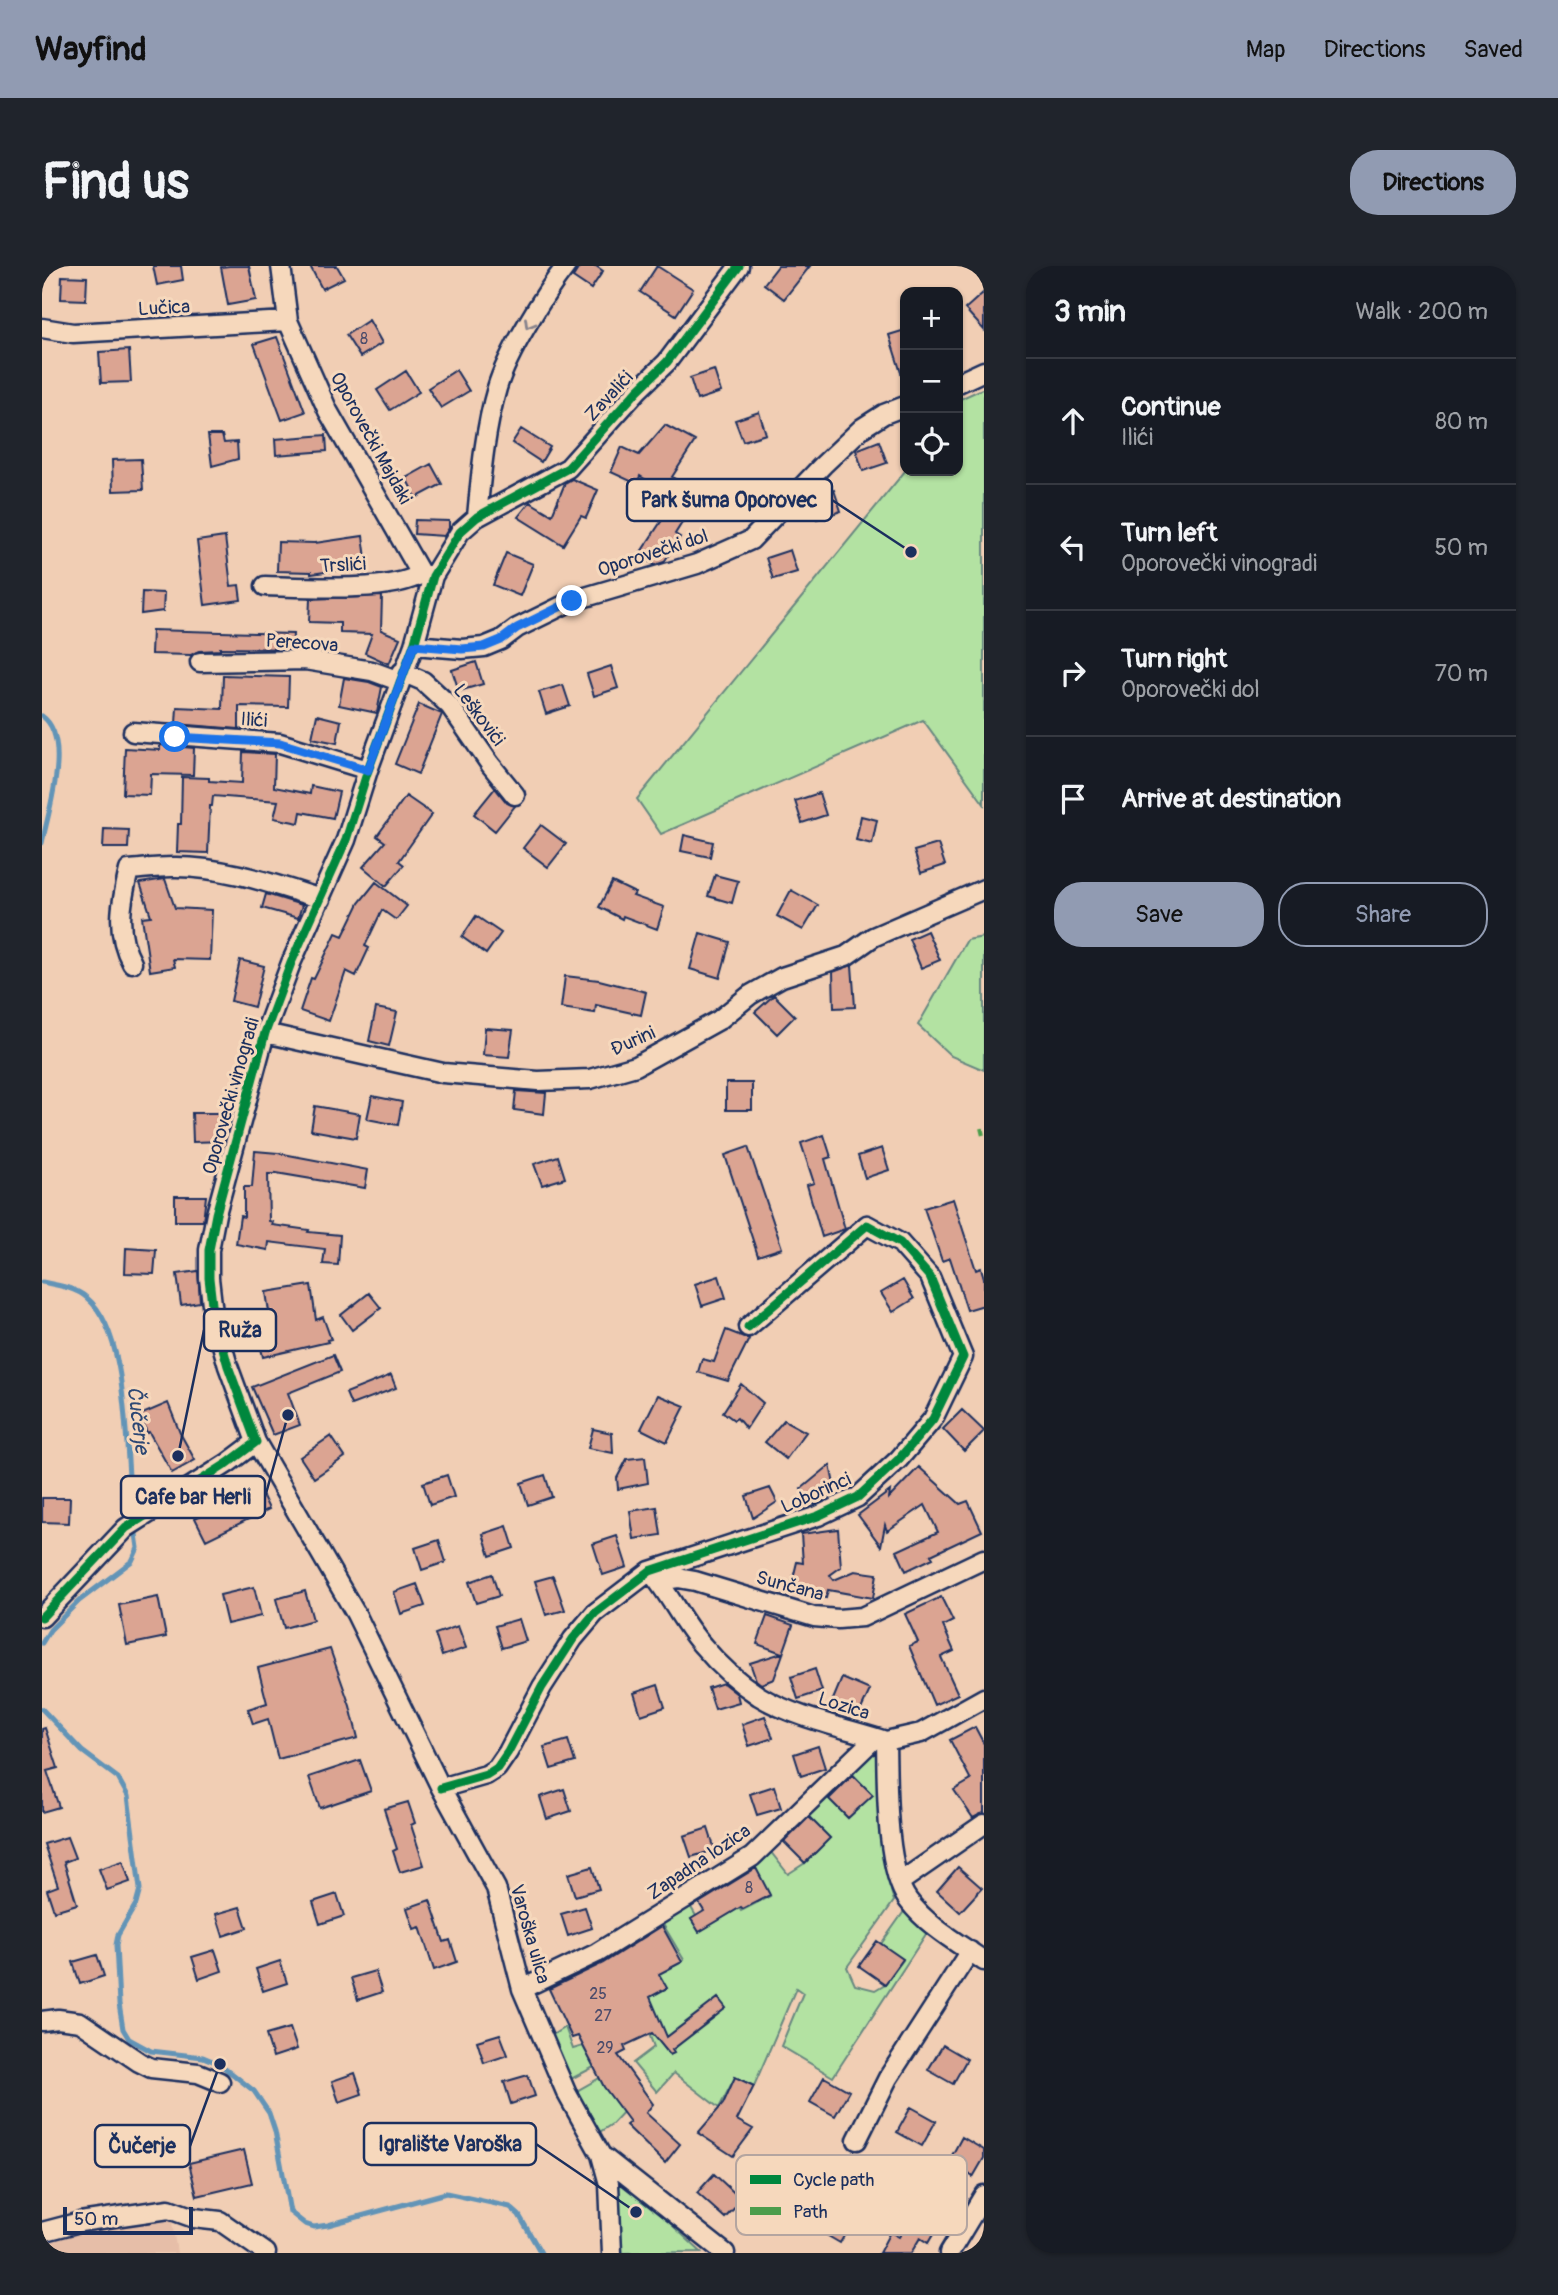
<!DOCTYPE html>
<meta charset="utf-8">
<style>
body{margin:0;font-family:Pangolin,sans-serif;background:#20242c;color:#f1f3f6}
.controls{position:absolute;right:21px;top:21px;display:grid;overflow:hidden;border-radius:14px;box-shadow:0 2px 5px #0004}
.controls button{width:63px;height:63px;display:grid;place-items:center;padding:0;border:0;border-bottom:2px solid #363941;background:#171b24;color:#f1f3f6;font:35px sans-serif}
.scale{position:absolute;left:21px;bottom:18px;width:130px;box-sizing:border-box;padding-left:7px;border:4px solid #1b2f5e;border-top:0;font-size:19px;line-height:24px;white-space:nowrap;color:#1b2f5e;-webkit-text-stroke:5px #f6d8bc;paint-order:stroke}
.stop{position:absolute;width:21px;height:21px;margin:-16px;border:5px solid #1a73e8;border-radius:50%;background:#fff}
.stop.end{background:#1a73e8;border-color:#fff;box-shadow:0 2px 7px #0008}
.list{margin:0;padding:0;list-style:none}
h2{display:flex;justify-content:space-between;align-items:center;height:91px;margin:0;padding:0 28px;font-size:30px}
h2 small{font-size:23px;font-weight:400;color:#9ea1a6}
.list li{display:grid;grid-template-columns:46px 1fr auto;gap:21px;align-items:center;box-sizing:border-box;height:126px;padding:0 28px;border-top:2px solid #363941}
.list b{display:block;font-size:26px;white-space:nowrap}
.list p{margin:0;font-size:23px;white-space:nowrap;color:#9ea1a6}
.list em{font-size:23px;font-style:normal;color:#9ea1a6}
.actions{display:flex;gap:14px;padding:21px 28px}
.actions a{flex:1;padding:16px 0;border:2px solid #919bb2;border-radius:28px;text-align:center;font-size:24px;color:#919bb2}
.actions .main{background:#919bb2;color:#111}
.icon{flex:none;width:38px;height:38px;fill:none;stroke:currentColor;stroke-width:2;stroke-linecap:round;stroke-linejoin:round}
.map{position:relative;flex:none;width:942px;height:1987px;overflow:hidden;border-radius:28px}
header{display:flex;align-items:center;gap:42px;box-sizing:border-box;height:98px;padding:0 35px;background:#919bb2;color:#111}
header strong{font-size:33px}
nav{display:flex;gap:38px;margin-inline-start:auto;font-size:24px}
.intro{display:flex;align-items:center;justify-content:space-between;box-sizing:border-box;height:168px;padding:0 42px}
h1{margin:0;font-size:49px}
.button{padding:18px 32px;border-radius:28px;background:#919bb2;color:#111;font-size:24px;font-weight:700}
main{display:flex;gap:42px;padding:0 42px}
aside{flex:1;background:#171b24;border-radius:28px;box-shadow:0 2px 5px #0004}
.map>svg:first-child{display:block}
.built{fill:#e6bea8}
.green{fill:#b3e2a2;stroke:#678880;stroke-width:2;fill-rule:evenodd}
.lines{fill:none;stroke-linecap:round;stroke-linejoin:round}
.stream{stroke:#6294b7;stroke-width:5}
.building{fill:#dba492;stroke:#1b2f5e;stroke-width:2}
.minor-casing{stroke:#1b2f5e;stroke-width:23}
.minor{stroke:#f6d8bc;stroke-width:18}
.quiet{stroke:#4c9d4c;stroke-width:7;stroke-dasharray:14 7;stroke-linecap:butt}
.cycleway-casing{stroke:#f6d8bc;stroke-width:13}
.cycleway{stroke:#00873e;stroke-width:9}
.oneway{stroke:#88848d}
.route{stroke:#1a73e8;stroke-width:9}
.labels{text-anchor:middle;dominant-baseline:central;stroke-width:6;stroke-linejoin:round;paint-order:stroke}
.number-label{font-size:16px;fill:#4b4c6b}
.street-label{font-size:19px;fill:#1b2f5e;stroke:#f6d8bc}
.water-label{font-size:21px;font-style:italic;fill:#2d4874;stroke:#f6d8bc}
.key{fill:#f6d8bc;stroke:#b4a5a0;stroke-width:2}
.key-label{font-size:19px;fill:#1b2f5e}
.leader{fill:none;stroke:#1b2f5e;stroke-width:2.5}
.callout-dot{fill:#1b2f5e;stroke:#f6d8bc;stroke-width:2.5}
.callout{fill:#f6d8bc;stroke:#1b2f5e;stroke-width:2.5}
.callout-label{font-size:21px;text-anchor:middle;font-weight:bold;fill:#1b2f5e}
</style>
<header>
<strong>Wayfind</strong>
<nav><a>Map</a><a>Directions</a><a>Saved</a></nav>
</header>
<div class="intro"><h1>Find us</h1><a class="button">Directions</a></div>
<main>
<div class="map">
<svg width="942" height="1987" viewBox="0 0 942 1987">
<rect width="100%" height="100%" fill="#f1ceb4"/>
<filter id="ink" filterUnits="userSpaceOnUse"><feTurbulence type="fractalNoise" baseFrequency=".0143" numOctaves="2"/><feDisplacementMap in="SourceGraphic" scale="14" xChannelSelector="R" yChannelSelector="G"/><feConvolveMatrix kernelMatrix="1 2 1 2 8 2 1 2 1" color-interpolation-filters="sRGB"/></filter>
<g filter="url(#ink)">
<path class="built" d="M129 1950 135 1987H0V1973Z"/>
<path class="green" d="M942 122V538L881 454 619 568 595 533 863 205H916V134Z
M942 671V804L909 790 876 759 925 674Z
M830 1483 835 1488 840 1561 849 1625 852 1635 805 1701 813 1719 833 1724 843 1718 861 1694 839 1678 863 1644 886 1665 791 1811 739 1780 761 1727 754 1722 712 1820 693 1811 677 1842 632 1807 615 1826 591 1797 612 1781 606 1765 604 1733 624 1722 585 1706 632 1700 642 1694 619 1655 647 1638 654 1650 649 1653 657 1666 697 1642 699 1645 728 1630 713 1601 728 1585 746 1608 763 1597 788 1572 763 1547 782 1528 806 1552 830 1529 807 1504ZM656 1747 664 1758 626 1787 618 1776Z
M523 1761 531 1783 541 1780 552 1801 527 1814 509 1770Z
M563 1809 561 1819 576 1839 600 1822 601 1825 570 1858 556 1867 533 1826Z
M572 1905 659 1986 573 1987Z"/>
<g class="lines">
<path class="stream" d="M0 450C31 472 6 547 0 577
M0 1016C15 1019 34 1022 45 1032 90 1069 82 1197 91 1252
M0 1377 8 1364 37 1335 90 1295 96 1282 93 1261
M0 1443 40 1485 76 1512 86 1530 98 1623 94 1638 76 1669 74 1679 77 1738 81 1763 87 1773 109 1785 161 1791 178 1798 212 1825 227 1847 233 1865 248 1946 263 1958 272 1961 286 1959 404 1927 468 1941 477 1949 499 1987"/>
</g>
<path class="building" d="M111 0H139L141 14 115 19Z
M187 0H207L214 34 186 39 179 1Z
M268 0H295L302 12 280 23Z
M538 0H554L561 5 549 23 531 11Z
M615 0 651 23 634 49 598 26Z
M736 0H768L742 33 722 18Z
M20 10 45 11 44 34 19 33Z
M942 26V64L923 43Z
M327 54 340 77 318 91 304 69Z
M863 64V109L860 110 847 69Z
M235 71 263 146 240 154 212 78Z
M87 84 89 116 59 117 57 86Z
M414 104 427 125 399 142 386 122Z
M672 104 679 126 655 134 648 112Z
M364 105 377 126 348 144 335 124Z
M717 146 724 168 701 175 693 154Z
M623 159 653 175 630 211 658 228 633 268 638 271 622 296 613 299 597 289 634 233 598 210 595 218 569 206 580 181 597 189Z
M479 163 508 181 499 196 470 177Z
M166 169H180L182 177 195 176 196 193 170 200Z
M284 169 285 185 234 189 233 173Z
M837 175 845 197 821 205 814 184Z
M99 193 101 224 71 225 70 194Z
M389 198 400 218 374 232 364 212Z
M530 213 556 224 544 252 539 250 521 279 476 251 488 236 510 249 523 217Z
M792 224 799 245 775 253 768 232Z
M373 254 407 255V262L402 270 372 268Z
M321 270 325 300 269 308V306L235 305 236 276 273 277Z
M183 271 189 320 197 319 199 334 163 339 155 275Z
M748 284 755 306 731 313 724 292Z
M464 287 491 298 478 330 451 319Z
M100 326 122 327 121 345 99 348Z
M340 330 339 364 358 372 347 398 323 387 330 368 298 367V357L267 356 268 333Z
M110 364 251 368 250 383 178 382V384L157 385 149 389 109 388Z
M434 396 441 418 417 425 410 404Z
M569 400 576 422 552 430 545 408Z
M181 409 247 411 246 441 197 440V463L134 458 135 441 180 443Z
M302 412 327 416 340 421 335 447 297 439Z
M521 419 528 440 504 448 497 426Z
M377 438 400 448 376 508 353 498Z
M275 449 299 455 295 477 270 472Z
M118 479 152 482 151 509 109 508 108 529 81 528 83 482 118 484Z
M201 486 233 488 232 521 268 528 269 520 297 526 291 552 259 546 257 557 232 552 236 535 171 530 170 540H168L166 587 135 586 136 558H139L140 511 167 512V515L200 517Z
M453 522 465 537 473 540 453 565 432 548Z
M777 527 784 549 760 557 753 535Z
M364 530 390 548 357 595 362 599 344 620 321 601 343 576 335 570Z
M819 550 835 554 830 578 814 574Z
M499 559 524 578 506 601 481 582Z
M62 563 87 564 86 582H61Z
M642 569 671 576 668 591 639 585Z
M896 578 903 599 879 607 872 585Z
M673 609 696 615 690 637 666 630Z
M123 613 133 642 170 644 168 694 131 693 133 701 108 705 100 651 109 650 98 617Z
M334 616 365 640 354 654 340 644 323 680 327 682 314 710 304 705 287 755 258 745 269 712 272 713 294 667 301 670 317 637Z
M570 616 593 627 591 630 622 641 615 663 581 650 580 653 557 641Z
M749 624 776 639 761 664 735 650Z
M224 628 260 639 256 652 220 642Z
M434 650 459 667 444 688 420 671Z
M885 665 898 694 879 702 867 673Z
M658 667 688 676 678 712 648 703Z
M198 694 222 700 212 741 189 735Z
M810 699 813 741 792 742 791 706Z
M523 710 557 714 604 726 599 749 554 739 553 747 519 742Z
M732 729 753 750 735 768 713 746Z
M334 742 355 746 347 780 327 775Z
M443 762 471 764 467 791 441 789Z
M684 817H710V844H684Z
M474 825 504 827 502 848 472 844Z
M330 830 360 836 356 859 325 853Z
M273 840 318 848 314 872 269 864Z
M150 847H183L182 875 151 876Z
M782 869 789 891 783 893 803 963 780 971 765 919 772 917 759 877Z
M706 881 740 982 716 990 683 889Z
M840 882 847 904 823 912 816 890Z
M213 885 236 887 326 904 323 922 234 907V908H226L227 955 231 956 230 959 267 964 266 966 298 969 296 999 281 998 283 983 227 976 226 984 194 978 198 950 202 951V921H210Z
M516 890 523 912 500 919 492 898Z
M133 930H164L161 955H133Z
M911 933 934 1004 939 1002 942 1012V1039L925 1044 908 992 900 995 882 942Z
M84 982 114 984 112 1008 83 1007Z
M156 1005 158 1036 139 1039 135 1008Z
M677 1010 684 1032 660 1040 653 1018Z
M861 1014 872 1033 851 1046 839 1027Z
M269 1019 274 1054 281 1051 289 1073 285 1074 286 1076 221 1091 216 1069 230 1066 224 1026Z
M327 1027 339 1042 310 1064 299 1049Z
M684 1064 707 1073 686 1115 656 1106 660 1093 672 1096Z
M291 1089 298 1106 246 1127 258 1159 231 1169 210 1121Z
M349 1109 354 1122 309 1139 304 1127Z
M699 1118 721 1137 704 1163 695 1152 692 1154 681 1146Z
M616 1129 643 1140 625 1176 599 1163Z
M126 1137 138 1167 153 1194 130 1207 107 1166 105 1167 98 1149Z
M920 1144 942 1165 922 1185 901 1163Z
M742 1154 764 1166 744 1193 723 1176Z
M551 1163 570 1167 571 1187 546 1182Z
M289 1170 303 1191 272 1212 258 1191Z
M603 1191 606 1217 576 1223 575 1212 585 1193Z
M788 1199 793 1223 783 1234 773 1239 759 1223Z
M877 1201 918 1238 926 1235 940 1265 889 1289 891 1292 864 1305 855 1285 896 1266 883 1239 845 1265 843 1259 839 1280 816 1249 848 1225 847 1232Z
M405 1209 412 1231 388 1239 381 1217Z
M503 1209 510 1231 486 1239 479 1217Z
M217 1222 227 1243 164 1274 153 1252Z
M728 1222 735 1236 711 1252 704 1230Z
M0 1232H28L27 1257 0 1256Z
M615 1241 619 1269 592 1273 588 1245Z
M465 1260 472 1282 448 1290 441 1268Z
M796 1263 799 1301 788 1309 792 1314 813 1305 835 1308 831 1332 786 1324 784 1332 748 1325 755 1296 761 1297 759 1268Z
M575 1270 585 1301 561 1309 551 1278Z
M397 1274 404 1296 380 1304 373 1282Z
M450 1308 457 1330 434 1337 427 1316Z
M511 1310 523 1344 504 1349 493 1315Z
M375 1318 383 1340 359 1348 352 1326Z
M212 1321 219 1350 185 1358 178 1329Z
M263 1325 271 1354 242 1362 234 1333Z
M116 1331 124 1371 85 1379 77 1339Z
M899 1331 911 1355 901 1360 912 1385 899 1391 916 1428 892 1439 867 1380 876 1376 863 1348Z
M725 1350 751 1359 732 1413 719 1418 714 1414 708 1397 740 1387 715 1378Z
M477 1353 484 1375 460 1382 453 1360Z
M416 1360 424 1382 400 1390 393 1368Z
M288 1383 308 1440 316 1472 236 1493 226 1453 211 1458 206 1443 225 1437 216 1402Z
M773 1403 780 1425 756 1433 749 1411Z
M800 1412 828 1424 817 1448 790 1436Z
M681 1417 695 1428 697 1436 673 1443 666 1422Z
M616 1419 623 1441 599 1449 592 1427Z
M723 1450 731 1472 707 1480 700 1458Z
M933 1461 942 1478V1547L931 1552 912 1524 929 1514 908 1474Z
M3 1462 16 1502 5 1505 17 1541 0 1546V1463Z
M526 1474 533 1496 509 1503 502 1481Z
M776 1480 783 1502 759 1510 752 1488Z
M318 1494 329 1525 278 1542 267 1511Z
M811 1509 831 1529 806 1552 787 1533Z
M732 1520 739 1542 715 1549 708 1528Z
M522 1523 529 1545 505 1553 498 1531Z
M366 1536 373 1557 369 1559 382 1599 358 1606 351 1585 355 1583 342 1543Z
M767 1551 788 1572 763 1597 742 1576Z
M666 1562 673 1584 649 1591 642 1570Z
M25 1571 33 1592 22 1596 35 1638 12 1645 5 1624 16 1620 2 1578Z
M81 1595 88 1616 65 1624 57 1603Z
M550 1601 557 1623 533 1630 526 1608Z
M916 1601 940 1622 918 1646 895 1625Z
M714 1602 728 1629 701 1643 699 1641 657 1666 649 1653 662 1645 657 1637Z
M295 1628 302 1650 278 1658 271 1636Z
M388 1634 402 1676 408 1674 415 1696 392 1704 378 1661 372 1663 365 1642Z
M198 1641 205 1662 181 1670 174 1648Z
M543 1641 550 1662 526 1670 519 1648Z
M620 1660 640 1696 617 1708 625 1722 608 1731 625 1771 676 1732 684 1742 630 1784 632 1787 628 1789 610 1767 582 1780 584 1785 576 1789 611 1838 604 1847 638 1878 623 1897 584 1859 588 1856 562 1821 536 1770 530 1772 507 1723 561 1697Z
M835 1675 861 1693 843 1718 817 1700Z
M173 1684 180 1705 157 1713 150 1691Z
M55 1689 62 1710 38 1718 31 1696Z
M238 1695 245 1717 221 1725 214 1703Z
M333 1705 340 1726 316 1734 309 1712Z
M248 1762 255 1783 231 1791 224 1769Z
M458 1768 466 1789 442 1797 435 1775Z
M901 1779 925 1793 911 1818 886 1804Z
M313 1807 320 1828 297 1836 290 1815Z
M486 1809 493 1830 469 1838 462 1816Z
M693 1811 712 1820 695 1854 711 1863 691 1890 656 1867 681 1838Z
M782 1811 807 1825 793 1850 768 1836Z
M869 1841 894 1855 880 1880 855 1866Z
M920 1871 942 1884V1892L931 1911 927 1908 886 1977 878 1972 869 1987H837L848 1966 857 1971 897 1904 901 1906Z
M202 1884 210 1917 155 1930 147 1897Z
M672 1908 700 1934 683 1952 655 1927Z
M788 1938 813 1951 798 1977 774 1963Z"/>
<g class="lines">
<defs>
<path id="minor" d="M239 0 246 55 286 145 379 308 391 310
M0 62 31 67 246 55
M916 117 942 105
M435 251C439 208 443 163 455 122 465 88 502 28 524 0
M223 320C261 321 348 327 379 308
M372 379 420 383 442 381 459 374 475 362 530 335 655 298 709 274 781 199 820 162 842 148 863 140
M158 396 263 394 330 405 357 415
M360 406 381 415 408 440 448 498 473 529
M91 466 238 477 326 504
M90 697C73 666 79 637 87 604 101 603 116 601 130 601 181 600 231 618 279 633
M223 767 401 807 496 815 548 813 594 800 677 754 708 729 740 711 804 690 831 671 942 623
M214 1176 314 1348 399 1522 454 1622 480 1723 524 1826 559 1889 683 1987
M608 1305C628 1328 640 1357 661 1380 676 1398 697 1417 717 1430 753 1452 804 1462 844 1475 845 1515 843 1602 866 1634 885 1660 916 1677 942 1695
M616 1315 636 1312 653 1315 772 1351 796 1353 820 1351 942 1293
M0 1351 84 1262 186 1197 214 1176 186 1100 171 1047 167 1012V984L174 948 223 767 249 697 304 574 326 504 372 379 391 310 418 266 435 251 526 202 596 124 625 96 697 0
M844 1475 879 1467 942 1432
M399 1522 444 1509 455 1502 466 1486 500 1421 531 1373 553 1347 608 1305 776 1250 816 1231 857 1193 891 1153 921 1091 888 1011 858 977 825 959 706 1061
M858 1616 942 1558
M480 1723 555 1687 710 1591 833 1472
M0 1755 16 1753 38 1756 97 1796 109 1802 156 1807 178 1816
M815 1874 846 1812 928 1685
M559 1889 567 1918 570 1987
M0 1966 38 1956 127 1943 152 1952 178 1955 224 1987
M907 1987 942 1929"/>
</defs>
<use href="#minor" class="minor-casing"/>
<use href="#minor" class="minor"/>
<path class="quiet" d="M938 866 942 865"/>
<defs>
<path id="cycleway" d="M0 1351 84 1262 186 1197 214 1176 186 1100 171 1047 167 1012V984L174 948 223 767 249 697 304 574 326 504 372 379 391 310 418 266 435 251 526 202 596 124 625 96 697 0
M399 1522 444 1509 455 1502 466 1486 500 1421 531 1373 553 1347 608 1305 776 1250 816 1231 857 1193 891 1153 921 1091 888 1011 858 977 825 959 706 1061"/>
</defs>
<use href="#cycleway" class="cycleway-casing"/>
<use href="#cycleway" class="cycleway"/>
</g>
<defs><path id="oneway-chevron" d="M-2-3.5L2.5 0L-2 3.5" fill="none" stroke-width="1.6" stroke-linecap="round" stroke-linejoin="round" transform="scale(1.75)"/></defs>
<use class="oneway" href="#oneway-chevron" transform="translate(487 58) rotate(120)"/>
</g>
<g class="lines" filter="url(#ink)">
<path class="route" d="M133 471 238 477 326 504 372 379 420 383 442 381 459 374 475 362 530 335"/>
</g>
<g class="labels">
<g class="number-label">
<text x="322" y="73">8</text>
<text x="707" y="1622">8</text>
<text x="556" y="1728">25</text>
<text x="561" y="1750">27</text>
<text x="563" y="1782">29</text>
</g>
<g class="street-label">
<text transform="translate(122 42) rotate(-3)">Lučica</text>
<text transform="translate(567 130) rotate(-47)">Zavalići</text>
<text transform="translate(329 172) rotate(61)">Oporovečki Majdaki</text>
<text transform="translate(611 287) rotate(-18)">Oporovečki dol</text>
<text transform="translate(301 299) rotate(-3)">Trslići</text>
<text transform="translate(260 377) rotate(4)">Perecova</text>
<text transform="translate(437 449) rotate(53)">Leškovići</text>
<text transform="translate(212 454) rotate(4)">Ilići</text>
<text transform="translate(591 775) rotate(-24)">Đurini</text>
<text transform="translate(189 830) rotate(-74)">Oporovečki vinogradi</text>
<text transform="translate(774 1227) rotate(-24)">Loborinci</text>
<text transform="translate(748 1320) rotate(15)">Sunčana</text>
<text transform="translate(802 1440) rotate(18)">Lozica</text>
<text transform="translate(657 1596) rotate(-34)">Zapadna lozica</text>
<text transform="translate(488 1668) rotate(74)">Varoška ulica</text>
</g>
<g class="water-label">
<text transform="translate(96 1154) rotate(83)">Čučerje</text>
</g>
</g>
<rect x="694" y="1889" width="231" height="80" rx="10" class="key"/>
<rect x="708" y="1909" width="31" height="9" fill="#00873e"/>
<rect x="708" y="1941" width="31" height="8" fill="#4c9d4c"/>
<g class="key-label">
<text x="751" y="1920">Cycle path</text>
<text x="751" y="1952">Path</text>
</g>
<path class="leader" d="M869 286L790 234M136 1190L162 1064M246 1149L223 1231M594 1946L494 1878M178 1798L148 1880"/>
<g class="callout-dot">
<circle cx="869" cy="286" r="7"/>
<circle cx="136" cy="1190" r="7"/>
<circle cx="246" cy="1149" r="7"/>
<circle cx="594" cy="1946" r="7"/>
<circle cx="178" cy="1798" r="7"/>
</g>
<g class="callout">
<rect x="585" y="213" width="205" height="42" rx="7"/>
<rect x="162" y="1043" width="72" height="42" rx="7"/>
<rect x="79" y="1210" width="144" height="42" rx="7"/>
<rect x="322" y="1857" width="172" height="42" rx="7"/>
<rect x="53" y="1859" width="95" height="42" rx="7"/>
</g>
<g class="callout-label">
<text x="687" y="241">Park šuma Oporovec</text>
<text x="198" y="1071">Ruža</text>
<text x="151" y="1238">Cafe bar Herli</text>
<text x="408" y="1885">Igralište Varoška</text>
<text x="100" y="1887">Čučerje</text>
</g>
</svg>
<div class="controls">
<button>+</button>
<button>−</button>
<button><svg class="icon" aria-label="locate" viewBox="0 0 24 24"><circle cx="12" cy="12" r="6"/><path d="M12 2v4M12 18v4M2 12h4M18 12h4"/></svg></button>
</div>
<div class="scale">50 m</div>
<div class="stop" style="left:133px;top:471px"></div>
<div class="stop end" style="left:530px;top:335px"></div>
</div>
<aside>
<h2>3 min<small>Walk · 200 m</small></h2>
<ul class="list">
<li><svg class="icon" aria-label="ahead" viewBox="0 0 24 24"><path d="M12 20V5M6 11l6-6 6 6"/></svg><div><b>Continue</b><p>Ilići</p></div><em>80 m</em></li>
<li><svg class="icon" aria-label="left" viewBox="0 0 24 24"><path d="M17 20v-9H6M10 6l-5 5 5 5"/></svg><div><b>Turn left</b><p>Oporovečki vinogradi</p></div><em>50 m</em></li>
<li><svg class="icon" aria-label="right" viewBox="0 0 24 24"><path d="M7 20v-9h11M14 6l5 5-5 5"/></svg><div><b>Turn right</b><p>Oporovečki dol</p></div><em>70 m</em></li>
<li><svg class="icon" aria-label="arrive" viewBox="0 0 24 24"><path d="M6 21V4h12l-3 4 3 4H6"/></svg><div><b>Arrive at destination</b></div></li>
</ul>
<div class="actions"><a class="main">Save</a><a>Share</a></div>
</aside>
</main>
